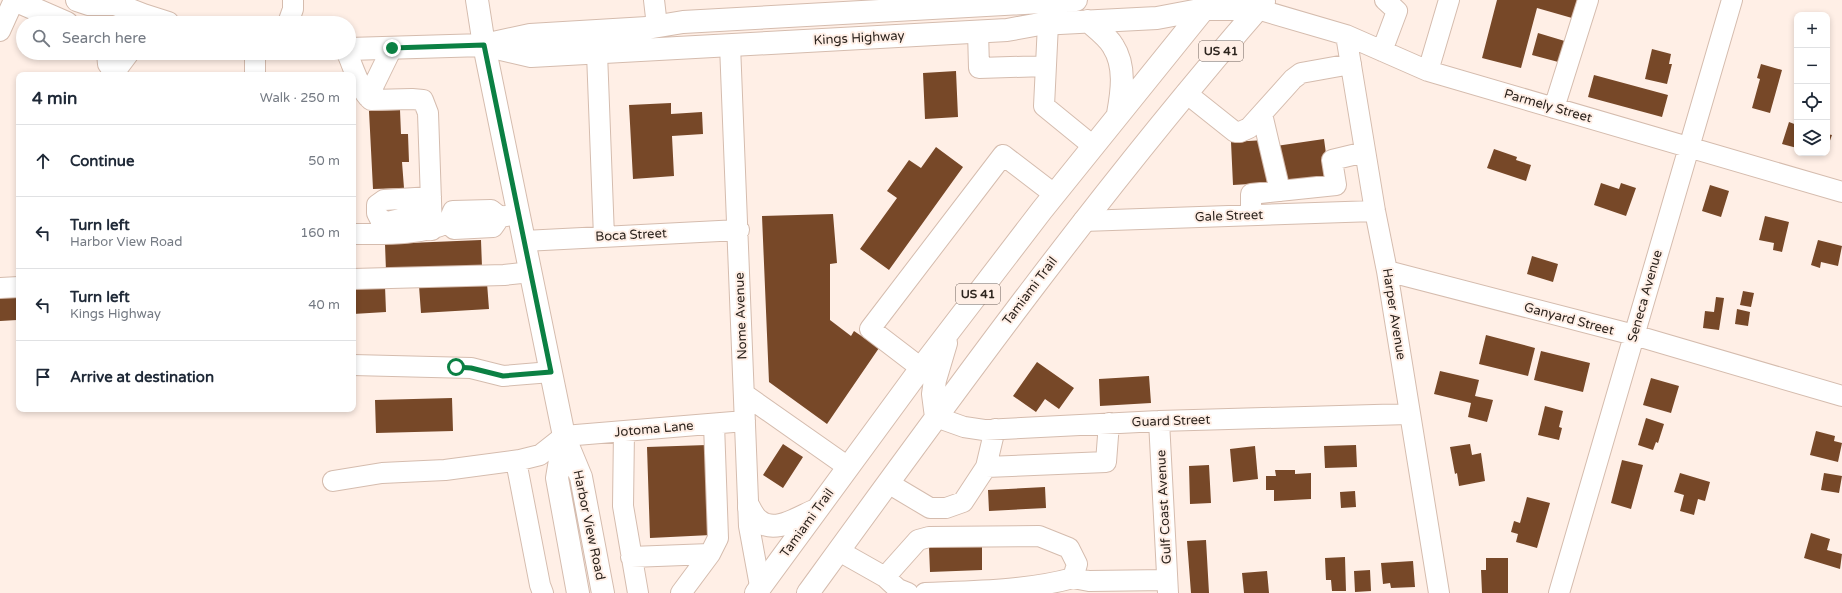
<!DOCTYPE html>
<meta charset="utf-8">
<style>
body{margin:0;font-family:"Varela Round",sans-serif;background:#f2f2f3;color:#1f2937}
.controls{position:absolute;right:12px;top:12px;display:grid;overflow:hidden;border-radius:8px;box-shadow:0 2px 6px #0003}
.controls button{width:36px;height:36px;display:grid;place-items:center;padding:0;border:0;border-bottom:1px solid #e0e1e3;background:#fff;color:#1f2937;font:20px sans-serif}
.stop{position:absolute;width:12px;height:12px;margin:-9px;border:3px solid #0b8043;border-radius:50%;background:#fff}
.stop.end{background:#0b8043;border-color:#fff;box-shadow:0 1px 4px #0008}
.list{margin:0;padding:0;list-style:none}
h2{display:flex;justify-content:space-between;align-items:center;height:52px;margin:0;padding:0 16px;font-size:17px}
h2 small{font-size:13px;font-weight:400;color:#747a83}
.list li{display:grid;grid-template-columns:26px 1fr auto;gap:12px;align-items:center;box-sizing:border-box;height:72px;padding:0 16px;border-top:1px solid #e0e1e3}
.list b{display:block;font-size:15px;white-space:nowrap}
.list p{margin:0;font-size:13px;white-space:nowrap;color:#747a83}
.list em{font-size:13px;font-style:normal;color:#747a83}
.icon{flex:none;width:22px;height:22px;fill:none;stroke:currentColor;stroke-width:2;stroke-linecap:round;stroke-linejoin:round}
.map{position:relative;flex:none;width:1842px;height:593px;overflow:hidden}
.search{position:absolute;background:#fff;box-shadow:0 2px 6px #0003;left:16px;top:16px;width:340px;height:44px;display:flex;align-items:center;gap:10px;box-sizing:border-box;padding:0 14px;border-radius:22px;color:#747a83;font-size:15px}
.panel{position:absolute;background:#fff;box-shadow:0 2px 6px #0003;left:16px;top:72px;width:340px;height:340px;border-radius:8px}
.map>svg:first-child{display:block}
.building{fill:#774828}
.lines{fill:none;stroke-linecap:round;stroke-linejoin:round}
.minor-casing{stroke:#d5bcae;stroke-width:22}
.major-casing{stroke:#d5bcae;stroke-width:24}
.minor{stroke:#fff;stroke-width:20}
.major{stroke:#fff;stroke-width:22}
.route{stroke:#0b8043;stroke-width:5}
.labels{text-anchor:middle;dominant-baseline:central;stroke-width:4;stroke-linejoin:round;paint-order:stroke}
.shield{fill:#ffefe6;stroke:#6c615a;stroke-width:1}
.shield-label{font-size:12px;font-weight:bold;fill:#2d241e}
.street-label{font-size:13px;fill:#2d241e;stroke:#ffefe6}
</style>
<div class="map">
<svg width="1842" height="593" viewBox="0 0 1842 593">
<rect width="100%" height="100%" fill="#ffefe6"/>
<path class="building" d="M1497 0H1577L1572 18 1537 8 1521 68 1482 58Z
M1538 33 1568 42 1562 63 1532 55Z
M1652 49 1671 54 1669 64H1672L1667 84 1645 79Z
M1761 64 1782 70 1770 113 1752 108 1760 79 1757 78Z
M956 71 958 117 925 119 923 73Z
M1594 75 1668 95 1662 117 1588 97Z
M671 103V114L702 112 703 134 672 136 674 176 633 179 629 105Z
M400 110 401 134H408L409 162H402L404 188 373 189 369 111Z
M1789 122 1797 125V148L1782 144Z
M1827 134 1832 135 1827 149Z
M1324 139 1329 176 1281 183 1276 146Z
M1265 140 1267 183 1233 185 1231 142Z
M936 147 963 167 889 270 860 249 897 198 887 191 909 160 921 168Z
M1494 149 1517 157 1516 160 1531 165 1526 181 1487 168Z
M1601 183 1619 189 1621 183 1636 188 1626 216 1594 205Z
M1710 185 1729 191 1721 217 1702 211Z
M833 214 837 263 830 264V320L851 336 854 331 879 348 827 424 769 382 762 216Z
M1765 216 1789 222 1782 252 1773 250 1774 243 1759 240Z
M481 240 482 267 386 271 385 244Z
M1818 240 1842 246 1838 266 1821 262 1820 268 1811 265Z
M1532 256 1558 264 1553 282 1527 274Z
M487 283 489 309 421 313 419 286Z
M385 286 386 312 353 314V287Z
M1743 291 1754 293 1751 307 1740 305Z
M16 295 17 320 0 321V296Z
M1716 297 1724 298 1719 330 1703 328 1705 311 1714 312Z
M1737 309 1750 312 1748 326 1735 324Z
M1486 335 1535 348 1528 376 1479 364Z
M1541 351 1590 363 1583 392 1534 380Z
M1037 362 1074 388 1059 409 1045 399 1036 412 1013 396Z
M1440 371 1479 380 1475 396 1493 400 1487 422 1468 417 1471 403 1434 394Z
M1149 376 1151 403 1100 406 1099 379Z
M1651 378 1679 386 1671 413 1643 405Z
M452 398 453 431 376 433 375 400Z
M1545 406 1563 411 1559 427 1562 428 1559 440 1538 435Z
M1646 418 1664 424 1658 443 1656 442 1653 450 1638 445Z
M1816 431 1835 436 1834 441 1842 443 1838 462 1810 455Z
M783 444 803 457 783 488 763 475Z
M1470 444 1472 455 1481 453 1485 481 1459 486 1457 473 1455 474 1450 447Z
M707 445 711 535 650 538 647 447Z
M1356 445 1357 467 1325 468 1324 446Z
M1255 446 1258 479 1233 482 1230 449Z
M1622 460 1643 465 1631 509 1611 503Z
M1209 465 1211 503 1190 504 1189 466Z
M1275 470H1295V474L1311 473V499L1274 501V490H1266V476H1276Z
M1680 473 1710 482 1705 501 1698 499 1694 515 1680 511 1684 495 1674 492Z
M1824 473 1842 476 1839 493 1821 490Z
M1045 487 1046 508 989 511 988 490Z
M1355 491 1356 507 1341 508 1340 492Z
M1527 497 1550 503 1537 548 1516 542 1518 534 1511 532 1514 521 1520 523Z
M1811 533 1830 539 1827 550 1842 554 1840 569 1804 558Z
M1206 540 1209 593H1191L1187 541Z
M982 545V570L930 572 929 547Z
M1345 557 1346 591H1332L1331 580H1326L1325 558Z
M1486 558H1508V593H1482L1481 570H1486Z
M1413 561 1415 587 1391 588 1390 583 1383 584 1381 563Z
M1370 570 1371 591 1355 592 1354 571Z
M1267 571 1269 593H1244L1242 573Z"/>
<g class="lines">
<defs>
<path id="minor" d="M654 0 657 26
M1257 9 1346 35 1428 71 1842 192
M288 23 293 9V0
M1048 24 1044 106 1093 146
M0 31 14 0
M978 31 979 68 1046 66
M1346 35 1375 211 1387 271 1439 593
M730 45 749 526 760 586
M1382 51 1397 11 1385 0
M107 53 108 64 114 73 129 53
M347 53C353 66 360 91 371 100L412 99 423 100 428 113 432 230
M597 53 604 237
M1428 71 1449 0
M255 75V53
M1186 93 1235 132H1240L1249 128 1293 79 1301 73 1351 64
M368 97 392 48
M1554 108 1588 0
M1262 114 1280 191
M1251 215V194L1336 185 1332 160 1365 152
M381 221 387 222 431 212
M1083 221 1375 211
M448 223 454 229 493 227 500 217
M353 234C385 234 418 236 448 223L453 211 491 210 500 217 519 214
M381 234V221L377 213V205L384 200 431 197
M524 241 739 230
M1387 271 1634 335 1842 396
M353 279 504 275 531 272
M0 288 19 287
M353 365 471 368 503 376 551 372
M921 368 870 329 1003 155 1054 194
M744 394 848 467
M936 417 964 427 984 430 1159 421 1409 414
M1159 421 1168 593
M624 431 623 506 638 593
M516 461 540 585 543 593
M986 467 1106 462 1109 423
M333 481 382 473 445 470 520 460 540 455 564 436 745 421
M888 483 930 508H946L963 502 986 467 995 429
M839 551 885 577 898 589 908 593
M631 557 710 554
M885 577 918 540 929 537 1039 536 1069 548 1077 564 1073 578C1025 591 973 591 925 593
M1073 578 1089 581 1167 580
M681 593 710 554 718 538 714 424
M1559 593 1732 0"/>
<path id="major" d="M14 0 67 23
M77 0 89 4H112
M105 0 143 15 168 23
M477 0 484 45 564 436 581 477 603 593
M1088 21C1096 28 1108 37 1113 46 1126 66 1122 92 1118 114
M484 45 531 56 1007 30 1040 24 1157 18 1205 9H1257
M349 49 484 45 530 35 647 28 683 22 1076 0
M936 417 933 394 935 380 946 343
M564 436 557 478 578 593
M749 507C751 511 754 517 758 520 774 535 799 517 816 510
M756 593 921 368 1042 210 1208 4
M808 593C954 392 1100 190 1264 2"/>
</defs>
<use href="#minor" class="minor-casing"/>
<use href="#major" class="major-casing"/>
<use href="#minor" class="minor"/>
<use href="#major" class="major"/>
</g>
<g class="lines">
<path class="route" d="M392 48 484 45 551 372 503 376 471 368 456 367"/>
</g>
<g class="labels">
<g class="shield">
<rect x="1199" y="41" width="44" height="20" rx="3"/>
<rect x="956" y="284" width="44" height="20" rx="3"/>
</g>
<g class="shield-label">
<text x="1221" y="51">US 41</text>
<text x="978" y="294">US 41</text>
</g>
<g class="street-label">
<text transform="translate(859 38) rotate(-3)">Kings Highway</text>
<text transform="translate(1548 106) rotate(16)">Parmely Street</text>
<text transform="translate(1229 216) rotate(-2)">Gale Street</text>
<text transform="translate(631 235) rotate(-3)">Boca Street</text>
<text transform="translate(1030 291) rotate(-53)">Tamiami Trail</text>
<text transform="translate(1645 296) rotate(-74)">Seneca Avenue</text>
<text transform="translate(1394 314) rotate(81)">Harper Avenue</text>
<text transform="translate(741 316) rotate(-92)">Nome Avenue</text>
<text transform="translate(1569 319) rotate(15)">Ganyard Street</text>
<text transform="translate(1171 421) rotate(-2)">Guard Street</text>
<text transform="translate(654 429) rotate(-5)">Jotoma Lane</text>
<text transform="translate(1164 507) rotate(-93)">Gulf Coast Avenue</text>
<text transform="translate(807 523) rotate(-54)">Tamiami Trail</text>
<text transform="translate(589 525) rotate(78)">Harbor View Road</text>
</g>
</g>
</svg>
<div class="controls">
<button>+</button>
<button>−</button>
<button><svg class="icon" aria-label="locate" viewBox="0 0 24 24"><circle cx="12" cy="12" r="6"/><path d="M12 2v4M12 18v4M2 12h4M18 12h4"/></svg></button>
<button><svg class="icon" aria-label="layers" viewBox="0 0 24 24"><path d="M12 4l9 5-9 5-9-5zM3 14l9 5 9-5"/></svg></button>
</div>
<div class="stop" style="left:456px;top:367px"></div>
<div class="stop end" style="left:392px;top:48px"></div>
<div class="search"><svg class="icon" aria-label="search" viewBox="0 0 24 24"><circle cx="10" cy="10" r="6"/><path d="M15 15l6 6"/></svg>Search here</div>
<section class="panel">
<h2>4 min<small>Walk · 250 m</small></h2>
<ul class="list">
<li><svg class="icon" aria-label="ahead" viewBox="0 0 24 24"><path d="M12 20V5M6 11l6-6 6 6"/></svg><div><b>Continue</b></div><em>50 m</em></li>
<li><svg class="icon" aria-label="left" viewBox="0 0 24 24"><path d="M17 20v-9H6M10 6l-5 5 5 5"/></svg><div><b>Turn left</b><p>Harbor View Road</p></div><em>160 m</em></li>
<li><svg class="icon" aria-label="left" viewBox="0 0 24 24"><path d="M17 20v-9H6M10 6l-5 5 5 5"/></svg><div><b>Turn left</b><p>Kings Highway</p></div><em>40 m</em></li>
<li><svg class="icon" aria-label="arrive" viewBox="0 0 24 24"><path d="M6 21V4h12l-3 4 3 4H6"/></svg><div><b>Arrive at destination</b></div></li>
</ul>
</section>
</div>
